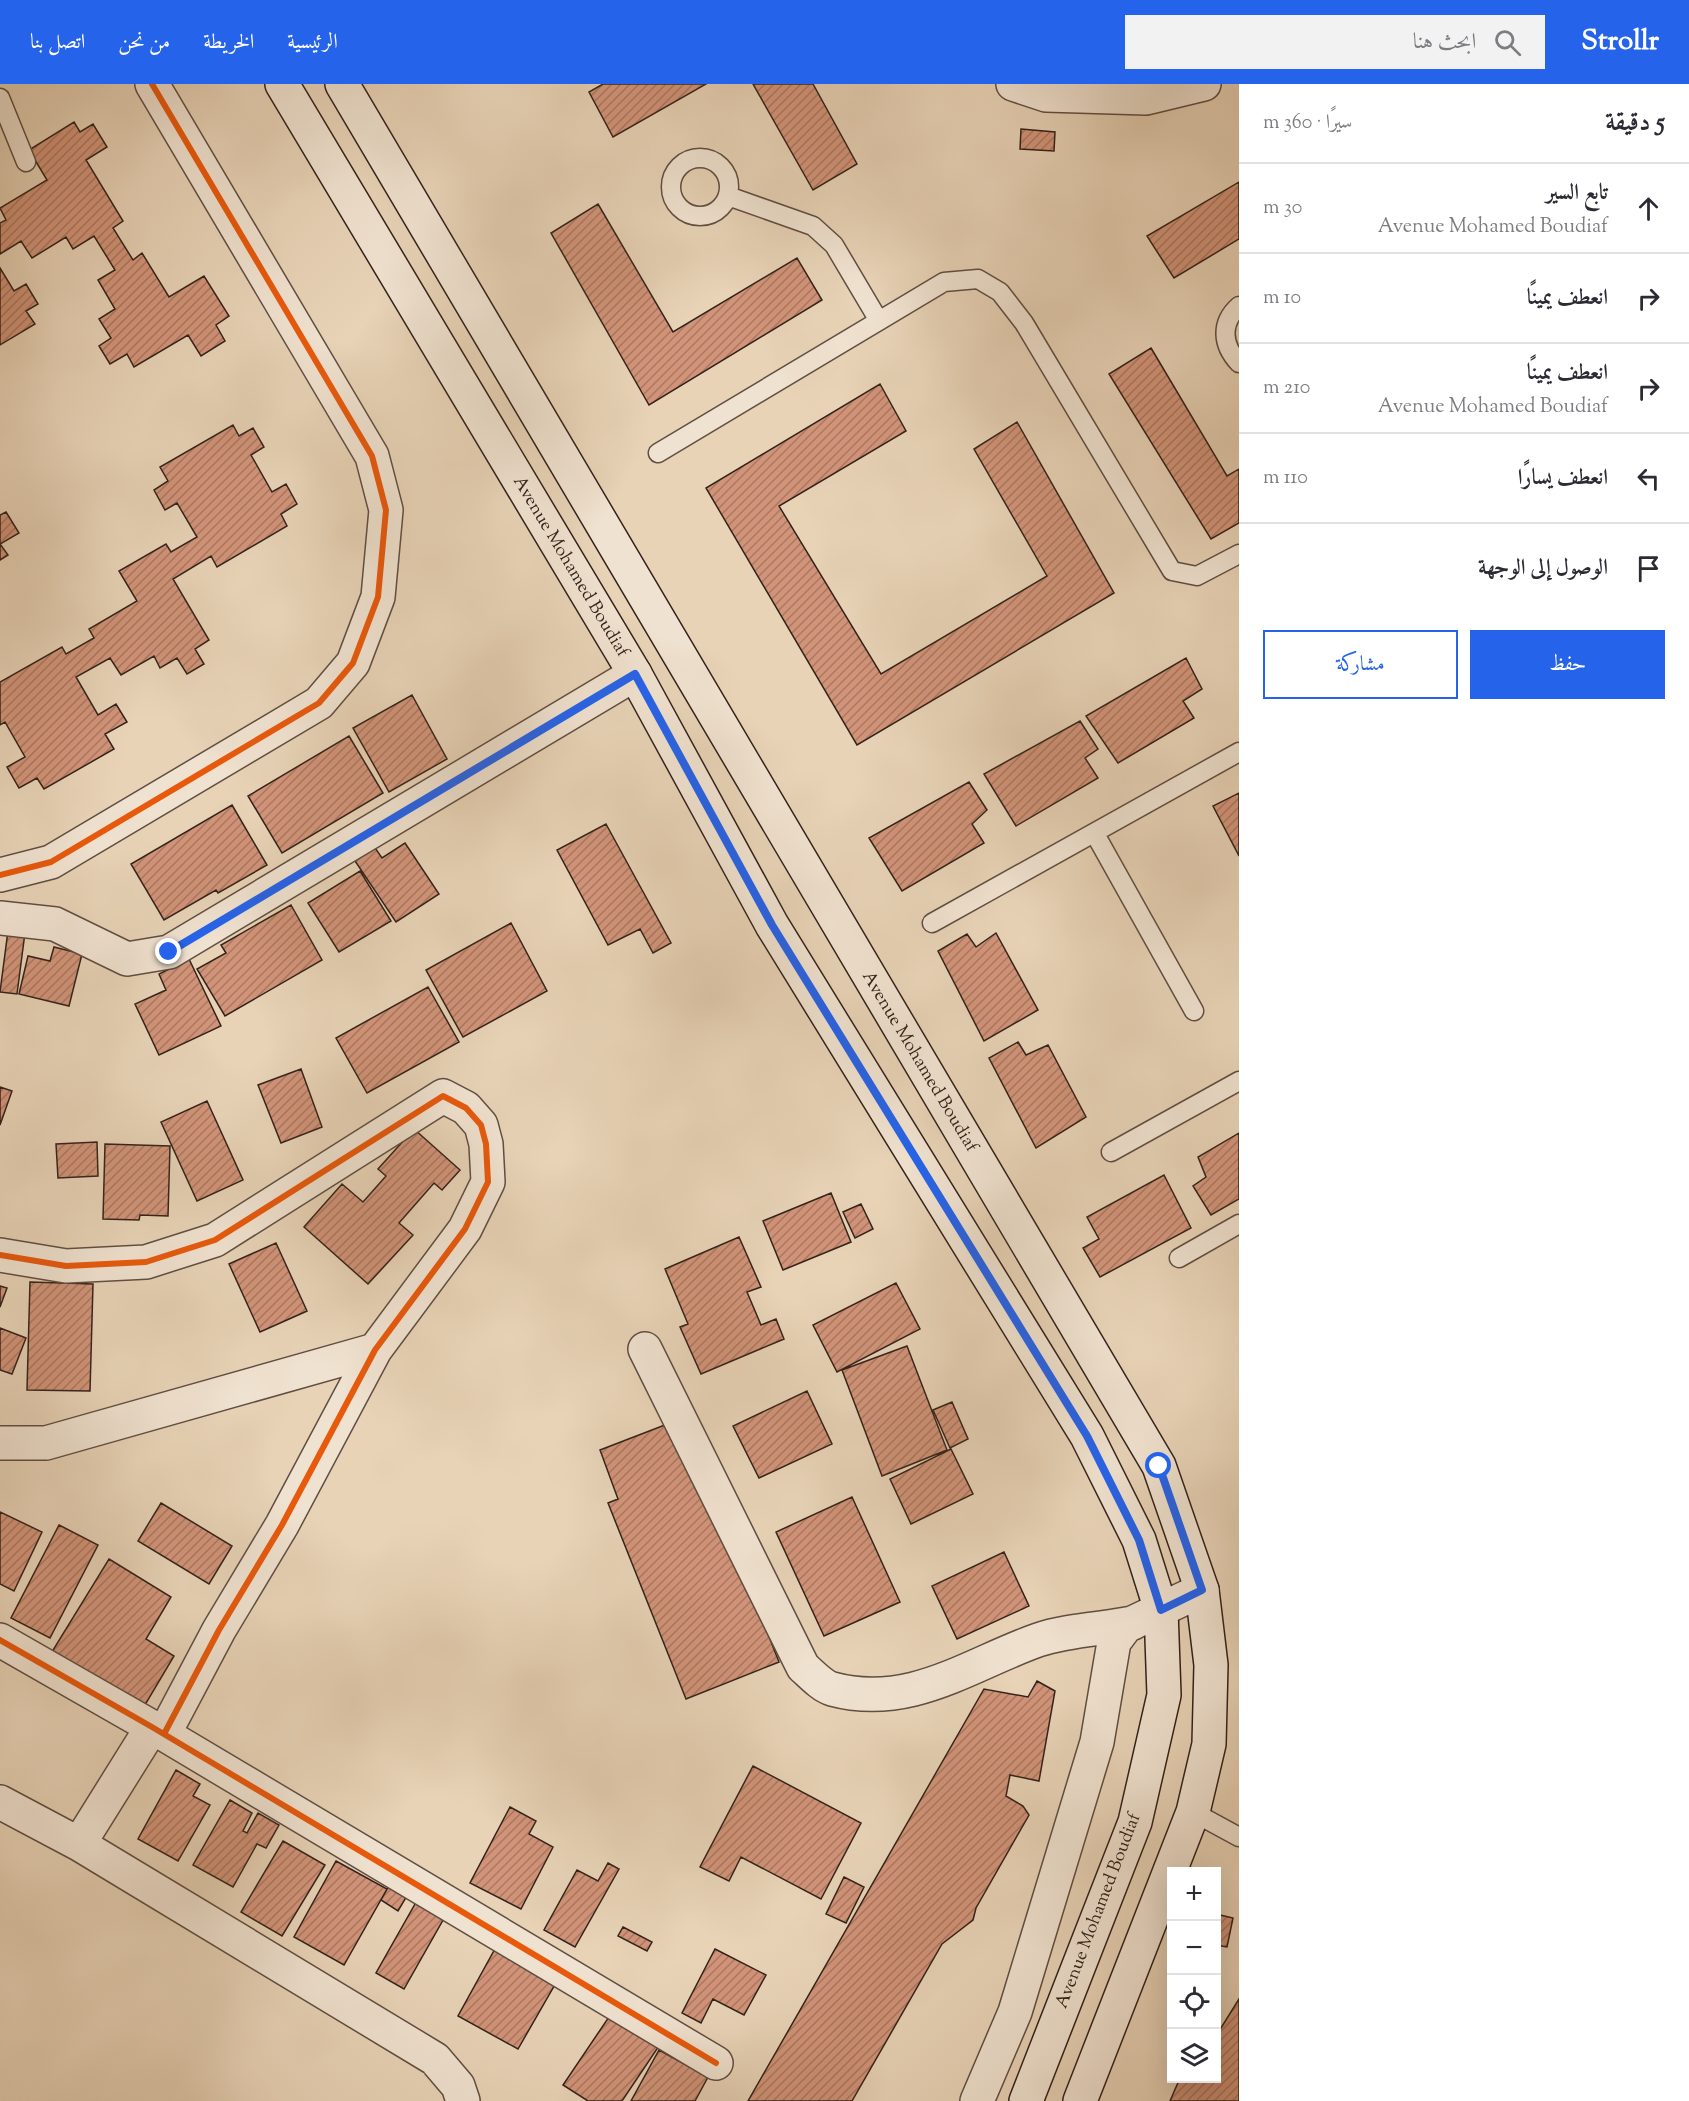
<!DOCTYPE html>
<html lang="ar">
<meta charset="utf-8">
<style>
body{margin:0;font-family:"Sorts Mill Goudy",Amiri,serif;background:#f2f2f3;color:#2b2b33;direction:rtl}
.controls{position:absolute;right:18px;bottom:18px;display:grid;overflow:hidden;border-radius:0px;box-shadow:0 6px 24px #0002}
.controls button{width:54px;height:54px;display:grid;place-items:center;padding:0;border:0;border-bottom:2px solid #e1e1e2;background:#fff;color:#2b2b33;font:30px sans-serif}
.stop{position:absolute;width:18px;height:18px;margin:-14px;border:4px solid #2563eb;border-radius:50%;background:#fff}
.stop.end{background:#2563eb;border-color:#fff;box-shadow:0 2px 6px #0008}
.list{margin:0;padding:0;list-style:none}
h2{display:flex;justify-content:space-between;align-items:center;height:78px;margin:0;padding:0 24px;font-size:26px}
h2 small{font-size:20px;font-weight:400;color:#7c7c81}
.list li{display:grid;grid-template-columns:39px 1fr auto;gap:18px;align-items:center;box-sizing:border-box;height:90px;padding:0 24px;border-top:2px solid #e1e1e2}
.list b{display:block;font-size:22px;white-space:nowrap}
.list p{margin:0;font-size:20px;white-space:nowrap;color:#7c7c81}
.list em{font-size:20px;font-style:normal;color:#7c7c81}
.actions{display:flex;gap:12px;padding:18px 24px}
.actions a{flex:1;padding:14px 0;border:2px solid #2563eb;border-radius:0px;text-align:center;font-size:21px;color:#2563eb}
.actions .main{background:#2563eb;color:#fff}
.icon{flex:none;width:33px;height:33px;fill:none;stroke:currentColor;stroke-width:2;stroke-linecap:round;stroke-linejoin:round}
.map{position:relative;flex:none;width:1239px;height:2017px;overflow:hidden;direction:ltr}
header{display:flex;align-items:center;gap:36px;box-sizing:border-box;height:84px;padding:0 30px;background:#2563eb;color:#fff}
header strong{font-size:28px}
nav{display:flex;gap:33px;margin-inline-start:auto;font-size:21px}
.search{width:420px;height:54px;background:#f2f2f3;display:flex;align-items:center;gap:15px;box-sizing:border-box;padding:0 21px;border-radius:0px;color:#7c7c81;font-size:22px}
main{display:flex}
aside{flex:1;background:#fff}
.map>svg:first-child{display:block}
.building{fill:url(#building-hatch);stroke:#33221b;stroke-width:1.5}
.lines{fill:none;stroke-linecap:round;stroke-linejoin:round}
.service-casing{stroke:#604e42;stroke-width:21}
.minor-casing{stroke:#604e42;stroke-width:36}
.secondary-casing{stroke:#33221b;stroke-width:36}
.service{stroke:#f0e2d0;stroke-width:18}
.minor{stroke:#f0e2d0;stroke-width:33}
.secondary{stroke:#f0e2d0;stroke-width:33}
.cycleway-casing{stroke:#f0e2d0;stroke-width:10}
.cycleway{stroke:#e8590c;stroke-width:6}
.route{stroke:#2563eb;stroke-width:8}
.labels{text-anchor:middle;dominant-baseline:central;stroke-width:4.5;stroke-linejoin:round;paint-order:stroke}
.street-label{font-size:18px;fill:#33221b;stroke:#f0e2d0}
</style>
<header>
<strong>Strollr</strong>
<div class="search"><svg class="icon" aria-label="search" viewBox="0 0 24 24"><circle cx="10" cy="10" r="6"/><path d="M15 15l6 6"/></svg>ابحث هنا</div>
<nav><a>الرئيسية</a><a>الخريطة</a><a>من نحن</a><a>اتصل بنا</a></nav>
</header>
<main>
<aside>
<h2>5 دقيقة<small>سيرًا · 360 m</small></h2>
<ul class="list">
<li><svg class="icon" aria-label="ahead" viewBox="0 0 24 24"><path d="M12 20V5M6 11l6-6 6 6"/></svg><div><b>تابع السير</b><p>Avenue Mohamed Boudiaf</p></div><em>30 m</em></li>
<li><svg class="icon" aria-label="right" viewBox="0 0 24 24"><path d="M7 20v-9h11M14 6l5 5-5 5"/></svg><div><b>انعطف يمينًا</b></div><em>10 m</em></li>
<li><svg class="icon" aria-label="right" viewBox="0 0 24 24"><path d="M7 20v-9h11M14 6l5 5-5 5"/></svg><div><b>انعطف يمينًا</b><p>Avenue Mohamed Boudiaf</p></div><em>210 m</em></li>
<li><svg class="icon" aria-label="left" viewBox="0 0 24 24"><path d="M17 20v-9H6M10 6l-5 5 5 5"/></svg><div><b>انعطف يسارًا</b></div><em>110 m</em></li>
<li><svg class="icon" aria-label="arrive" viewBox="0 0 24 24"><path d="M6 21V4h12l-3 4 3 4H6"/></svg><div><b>الوصول إلى الوجهة</b></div></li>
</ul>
<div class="actions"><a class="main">حفظ</a><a>مشاركة</a></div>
</aside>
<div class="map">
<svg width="1239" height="2017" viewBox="0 0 1239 2017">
<defs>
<pattern id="building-hatch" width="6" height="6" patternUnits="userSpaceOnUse" patternTransform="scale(1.5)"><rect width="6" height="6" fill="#d29479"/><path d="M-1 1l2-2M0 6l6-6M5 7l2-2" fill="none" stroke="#ab7862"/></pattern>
</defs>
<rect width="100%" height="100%" fill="#e8d3b7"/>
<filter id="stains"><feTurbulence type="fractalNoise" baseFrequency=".00333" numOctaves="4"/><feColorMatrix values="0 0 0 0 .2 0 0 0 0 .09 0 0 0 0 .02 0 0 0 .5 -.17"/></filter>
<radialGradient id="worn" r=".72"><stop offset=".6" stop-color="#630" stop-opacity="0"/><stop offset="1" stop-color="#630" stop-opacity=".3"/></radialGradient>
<path class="building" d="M603 0H706L613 53 589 8Z
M753 0H813L857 80 813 106Z
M74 38 80 48 93 40 107 63 86 76 123 137 113 144 133 176 142 169 169 213 204 192 229 232 216 241 225 257 201 272 188 251 134 283 127 270 110 280 99 262 111 254 99 235 115 225 98 196 115 186 94 152 73 165 66 153 32 174 21 157 0 170V139L6 136 0 124 47 96 29 66Z
M1021 45 1055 48 1054 67 1020 65Z
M1239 98V155L1174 194 1147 152Z
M598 120 673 248 797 174 822 216 649 321 551 149Z
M0 184 14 207 26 200 38 220 26 227 35 240 0 261Z
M1151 264 1227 392 1239 385V439L1211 455 1109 290Z
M880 300 906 347 779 422 881 590 1047 492 974 365 1017 338 1114 509 857 661 706 404Z
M233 341 239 352 253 344 264 363 251 371 272 408 286 400 297 420 281 430 287 442 217 483 211 472 173 495 209 556 195 565 204 580 187 590 177 574 160 584 154 572 121 591 110 574 76 593 98 631 116 620 127 638 105 650 114 665 44 705 37 694 19 704 7 683 25 673 5 638 0 641V598L62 563 66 570 94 554 89 545 137 517 119 487 166 460 171 468 197 453 177 419 165 426 154 406 168 397 160 383Z
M6 428 19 449 0 460 8 471 0 476V431Z
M1186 574 1202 605 1183 617 1194 634 1118 679 1086 632Z
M412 611 447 675 389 708 353 644Z
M1080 637 1098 665 1085 674 1098 694 1016 742 984 690Z
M349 652 383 709 282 769 248 712Z
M969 698 987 726 972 740 984 759 902 807 869 754Z
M1239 709V772L1213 722Z
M232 721 267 781 218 809 216 806 164 836 131 780Z
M606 740 671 859 653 869 640 845 608 861 557 766Z
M405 759 439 810 396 838 353 774 373 761 382 774Z
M360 787 391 837 339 868 308 819Z
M291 821 322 876 225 932 197 885 226 869 221 861Z
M9 839 26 841 17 910 0 908Z
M511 839 547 907 463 953 426 886Z
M996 849 1038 926 984 957 938 867 967 850 976 863Z
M54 863 82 870 69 922 19 910 28 872 50 877Z
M189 875 221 942 159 971 135 920 166 906 159 890Z
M428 903 459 958 367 1009 336 954Z
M1018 958 1026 971 1048 961 1086 1033 1036 1064 989 974Z
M301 985 322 1043 281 1059 258 1001Z
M0 1003 12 1007 0 1041Z
M207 1017 243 1096 197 1117 161 1038Z
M414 1045 460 1086 442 1106 434 1099 399 1139 413 1151 368 1200 304 1143 342 1100 363 1118 386 1092 378 1085Z
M1239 1049V1115L1211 1131 1193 1102 1206 1093 1198 1073Z
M97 1058 98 1092 58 1094 56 1060Z
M105 1060 170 1062 168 1132 140 1131 139 1136 103 1135Z
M1164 1091 1191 1144 1100 1193 1083 1164 1099 1155 1087 1133Z
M831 1109 851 1158 783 1186 763 1137Z
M861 1120 873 1145 855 1154 843 1128Z
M739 1153 761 1203 747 1208 761 1241 776 1235 784 1255 701 1290 680 1243 688 1240 665 1185Z
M276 1159 307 1227 260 1248 229 1180Z
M30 1198 93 1200 90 1307 27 1306Z
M896 1199 920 1245 837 1288 813 1241Z
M0 1202 7 1204 0 1223Z
M0 1244 26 1254 12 1290 0 1286Z
M907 1262 947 1366 882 1392 842 1286Z
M807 1307 832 1360 759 1394 733 1342Z
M952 1318 968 1355 950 1364 933 1326Z
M683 1334 779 1578 686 1615 608 1419 618 1415 600 1366Z
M951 1365 973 1410 911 1440 890 1395Z
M852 1413 900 1518 824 1552 776 1448Z
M161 1419 232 1462 209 1500 138 1457Z
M0 1428 42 1448 14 1507 0 1500Z
M59 1441 98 1461 50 1554 11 1534Z
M1004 1468 1029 1522 957 1555 932 1502Z
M109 1475 171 1513 146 1555 174 1572 142 1626 50 1571Z
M1037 1597 1055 1607 1039 1697 1010 1691 1006 1712 1023 1722 1029 1731 976 1824 973 1836 942 1860 852 2017H748L984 1605 1028 1613Z
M753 1682 861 1739 821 1815 741 1773 729 1797 700 1783Z
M176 1686 200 1700 193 1712 210 1721 178 1777 138 1755Z
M230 1716 252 1729 243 1747 247 1749 258 1729 279 1741 266 1764 257 1760 233 1803 193 1781Z
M510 1723 536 1737 529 1750 553 1763 521 1825 470 1799Z
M283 1757 325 1781 282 1852 241 1828Z
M336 1777 387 1805 344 1881 294 1853Z
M608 1779 619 1785 575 1863 544 1846 577 1786 598 1797Z
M844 1793 864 1803 846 1839 826 1830Z
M390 1800 408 1810 398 1827 381 1816Z
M419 1813 447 1829 404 1905 376 1889Z
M1216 1830 1233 1834 1227 1863 1216 1861Z
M623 1843 652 1858 647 1867 618 1852Z
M496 1863 557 1897 518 1965 458 1932Z
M715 1865 766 1891 744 1931 713 1915 701 1939 682 1929Z
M1239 1915V2017H1170L1180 1994H1216V1952Z
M613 1927 661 1959 622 2017H588L563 2001Z
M659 1966 708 1993 695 2017H631Z"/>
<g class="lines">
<defs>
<path id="service" d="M0 14 26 78
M671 103a29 29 0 1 1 58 0a29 29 0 1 1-58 0Z
M728 112 813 142 834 161 879 237
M1239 222C1220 239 1222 261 1239 279
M658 369 944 198 978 195 1000 208 1024 239 1172 487 1197 492 1239 470
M1095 750 1194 927
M932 839 1239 668
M1111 1068 1239 997
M1179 1174 1239 1140
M1193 1728 1239 1753"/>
<path id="minor" d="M1013 0 1046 11 1146 14 1204 0
M0 791 51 778 319 619 353 579 378 513 386 426 372 372 152 0
M0 834 55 840 127 875 169 868 635 590
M0 1171 66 1182 146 1178 215 1156 443 1012 466 1024 481 1041 486 1060 488 1098 465 1145 375 1266 282 1441 219 1546 164 1650
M645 1265 803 1583C811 1590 822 1602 832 1605 910 1626 970 1580 1038 1556 1067 1546 1103 1545 1133 1539
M0 1359H46L375 1266
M0 1556 152 1643 716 1979
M0 1718 79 1760 435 1975 458 2002 463 2017
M79 1760 152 1643
M977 2017 1015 1928 1097 1658 1114 1558 1126 1542 1202 1506"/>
<path id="secondary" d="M282 0 635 590 772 841 1087 1352 1139 1456 1161 1526 1164 1611 1135 1738 1026 2017
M342 0 1159 1382 1202 1506 1211 1581 1209 1660 1193 1728 1080 2017"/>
</defs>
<use href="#service" class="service-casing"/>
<use href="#minor" class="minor-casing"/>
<use href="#secondary" class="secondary-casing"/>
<use href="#service" class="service"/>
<use href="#minor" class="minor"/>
<use href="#secondary" class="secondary"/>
<defs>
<path id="cycleway" d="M0 791 51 778 319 619 353 579 378 513 386 426 372 372 152 0
M0 1171 66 1182 146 1178 215 1156 443 1012 466 1024 481 1041 486 1060 488 1098 465 1145 375 1266 282 1441 219 1546 164 1650
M0 1556 152 1643 716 1979"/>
</defs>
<use href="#cycleway" class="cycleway-casing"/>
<use href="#cycleway" class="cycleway"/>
</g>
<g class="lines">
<path class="route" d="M169 868 635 590 772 841 1087 1352 1139 1456 1161 1526 1202 1506 1159 1382"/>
</g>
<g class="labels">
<g class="street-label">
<text transform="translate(570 483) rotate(59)">Avenue Mohamed Boudiaf</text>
<text transform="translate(919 978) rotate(59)">Avenue Mohamed Boudiaf</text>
<text transform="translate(1099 1827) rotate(-69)">Avenue Mohamed Boudiaf</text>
</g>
</g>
<rect width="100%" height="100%" filter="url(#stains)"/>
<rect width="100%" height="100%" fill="url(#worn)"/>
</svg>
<div class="controls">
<button>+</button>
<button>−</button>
<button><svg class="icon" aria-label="locate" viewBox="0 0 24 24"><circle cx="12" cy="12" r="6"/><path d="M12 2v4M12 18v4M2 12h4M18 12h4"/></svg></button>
<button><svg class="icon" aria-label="layers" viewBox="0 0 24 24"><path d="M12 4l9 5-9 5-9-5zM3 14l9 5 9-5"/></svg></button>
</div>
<div class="stop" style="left:1159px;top:1382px"></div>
<div class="stop end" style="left:169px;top:868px"></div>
</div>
</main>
